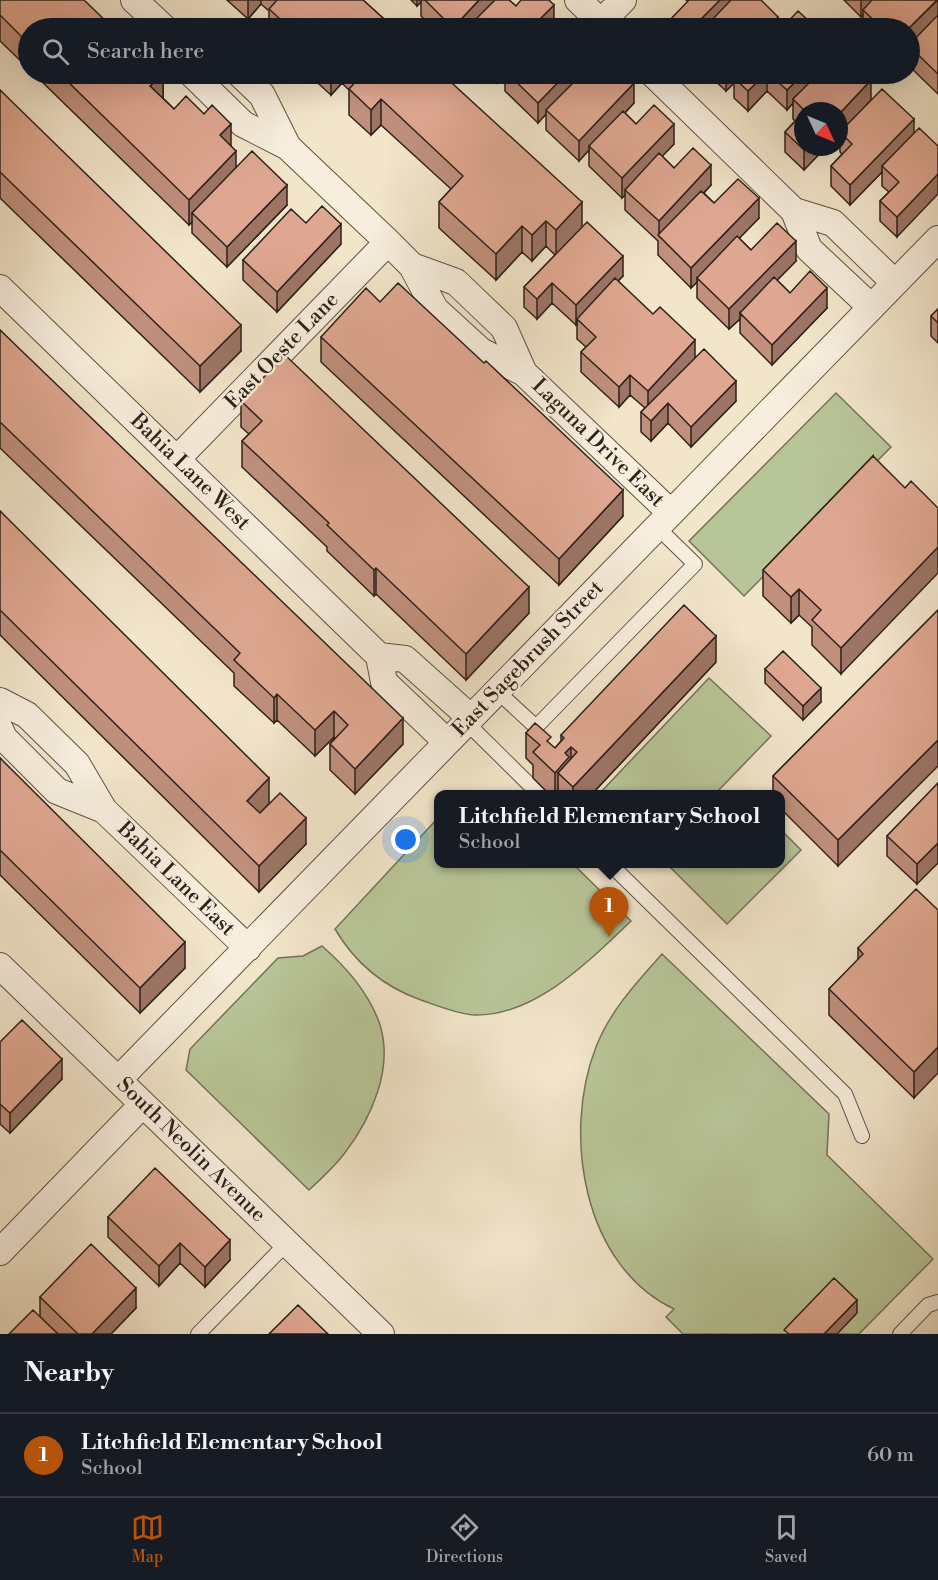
<!DOCTYPE html>
<style>
body{margin:0;font-family:"Libre Bodoni",serif;background:#20242c;color:#f1f3f6}
.compass{position:absolute;left:794px;top:102px;width:54px;height:54px;border-radius:50%;background:#171b24;box-shadow:0 6px 24px #0002;rotate:134deg}
.you{position:absolute;left:406px;top:840px;width:21px;height:21px;margin:-15px;border:4px solid #fff;border-radius:50%;background:#1a73e8;box-shadow:0 0 0 9px #1a73e833}
.badge{display:grid;place-items:center;width:39px;height:39px;border-radius:50%;background:#b45309;color:#fff;font-size:20px;font-weight:700}
.pin{position:absolute;translate:-50% -50px;filter:drop-shadow(0 2px 3px #0008)}
.pin::after{content:'';position:absolute;top:32px;width:21px;height:18px;background:inherit;clip-path:polygon(0 0,100% 0,50% 100%)}
.popup{position:absolute;left:434px;top:790px;width:351px;height:78px;box-sizing:border-box;display:grid;place-content:center;border-radius:12px;background:#171b24;filter:drop-shadow(0 2px 4px #0005);font-size:20px;white-space:nowrap;color:#9ea1a6}
.popup b{font-size:22px;color:#f1f3f6}
.popup::after{content:'';position:absolute;left:50%;top:100%;margin-left:-12px;border:12px solid transparent;border-top-color:#171b24}
.list{margin:0;padding:0;list-style:none}
h2{display:flex;justify-content:space-between;align-items:center;height:78px;margin:0;padding:0 24px;font-size:26px}
h2 small{font-size:20px;font-weight:400;color:#9ea1a6}
.list li{display:grid;grid-template-columns:39px 1fr auto;gap:18px;align-items:center;box-sizing:border-box;height:84px;padding:0 24px;border-top:2px solid #363941}
.list b{display:block;font-size:22px;white-space:nowrap}
.list p{margin:0;font-size:20px;white-space:nowrap;color:#9ea1a6}
.list em{font-size:20px;font-style:normal;color:#9ea1a6}
.icon{flex:none;width:33px;height:33px;fill:none;stroke:currentColor;stroke-width:2;stroke-linecap:round;stroke-linejoin:round}
.map{position:relative;flex:none;width:938px;height:1334px;overflow:hidden}
.search{position:absolute;background:#171b24;box-shadow:0 6px 24px #0002;left:18px;right:18px;top:18px;height:66px;display:flex;align-items:center;gap:15px;box-sizing:border-box;padding:0 21px;border-radius:33px;color:#9ea1a6;font-size:22px}
.sheet{height:162px;background:#171b24}
nav{display:flex;justify-content:space-around;align-items:center;box-sizing:border-box;height:84px;border-top:2px solid #363941;background:#171b24;font-size:16px;color:#9ea1a6}
nav a{display:grid;justify-items:center;gap:3px}
nav .on{color:#b45309}
.map>svg:first-child{display:block}
.green{fill:#b8c598;stroke:#737259;stroke-width:1.5}
.lines{fill:none;stroke-linecap:round;stroke-linejoin:round}
.lane-casing{stroke:#5f5146;stroke-width:16}
.street-casing{stroke:#5f5146;stroke-width:28}
.lane{stroke:#f7eedd;stroke-width:14}
.street{stroke:#f7eedd;stroke-width:26}
.wall{fill:#c0907d;stroke:#2e201a;stroke-width:1.5}
.shaded-wall{fill:#9c7566;stroke:#2e201a;stroke-width:1.5}
.building{fill:#dfa791;stroke:#2e201a;stroke-width:1.5}
.labels{text-anchor:middle;dominant-baseline:central;stroke-width:5;stroke-linejoin:round;paint-order:stroke}
.street-label{font-size:21px;fill:#2e201a;stroke:#f7eedd}
</style>
<div class="map">
<svg width="938" height="1334" viewBox="0 0 938 1334">
<rect width="100%" height="100%" fill="#f2e5ca"/>
<filter id="stains"><feTurbulence type="fractalNoise" baseFrequency=".00333" numOctaves="4"/><feColorMatrix values="0 0 0 0 .2 0 0 0 0 .09 0 0 0 0 .02 0 0 0 .5 -.17"/></filter>
<radialGradient id="worn" r=".72"><stop offset=".6" stop-color="#630" stop-opacity="0"/><stop offset="1" stop-color="#630" stop-opacity=".3"/></radialGradient>
<path class="green" d="M836 393 891 447 744 596 689 541Z
M709 678 771 736 715 794H599Z
M438 818V864H573L631 921C591 959 535 1017 474 1015 457 1014 438 1006 421 1000 384 987 355 963 335 929Z
M780 829 801 850 727 924 668 865 669 864H780Z
M322 946C345 966 368 992 379 1022 395 1067 371 1119 344 1154 334 1167 321 1179 309 1190L186 1070 190 1049 278 958 303 956Z
M662 954 829 1114 827 1155 933 1259 859 1334H683L666 1317 674 1309C583 1266 562 1134 596 1047 610 1011 636 983 662 954Z"/>
<g class="lines">
<defs>
<path id="lane" d="M497 691 536 727 695 564 657 527
M467 723 539 794
M610 864 845 1094 862 1136
M198 1334 287 1243
M900 1334 928 1305 938 1302"/>
<path id="street" d="M134 0 164 28
M578 0 607 28
M601 22 623 0
M192 74 243 124 288 147 388 242 412 266 435 309 481 351 524 373 504 328 456 282 412 266
M240 74 262 95 288 147
M653 74 794 211
M0 288 379 656
M871 307 809 249 794 211 833 223 895 283
M524 373 671 513
M177 459 388 242
M379 656 405 659 471 718
M379 656 384 682 447 742
M0 701 27 715 77 764 104 810 57 791 4 738 0 729
M104 810 248 948
M0 966 381 1334
M118 1080 938 239
M0 1252 143 1104"/>
</defs>
<use href="#lane" class="lane-casing"/>
<use href="#street" class="street-casing"/>
<use href="#lane" class="lane"/>
<use href="#street" class="street"/>
</g>
<path class="wall" d="M0 0 28 28V68L0 41Z
M227 0H363L394 28H269V11L261 4 248 19Z
M411 0H509L516 6 554 25 550 28H433L421 16V2L417 6Z
M686 0H761L778 28H711V23L705 28H669V21L688 2Z
M844 0H938V94L909 66V28H863V15L861 17Z
M34 74H163V98L174 109 231 146 236 168 287 205 227 267 192 233V222L189 225Z
M309 74H442L582 227 623 276 618 281 695 357 736 401 691 447 668 423 651 441 641 432V412L645 408 630 395 619 407 581 372V352L586 347 577 339V324L576 325 552 303 537 319 524 307V287L555 255 546 246 532 261 522 252 496 280 439 228V202L451 189 381 125 371 135 349 115V90L342 83 331 95 309 75Z
M487 74H592L598 80 634 103 625 113 636 124 674 144 662 156 674 168 711 185 704 193 714 203 759 218 739 238 751 250 796 261 777 280 790 293 827 308 772 365 740 333V319L729 329 697 298V282L691 288 658 255V241L625 210V195L622 198 589 166V150L579 161 546 130V114L538 123 505 91V75L497 83Z
M708 74H864L871 100 914 119 897 237 880 221V201L889 192 882 186V172L850 205 831 186V166L842 154 840 152 839 111H803V147H826L804 170 785 152V132L795 121 793 119V103L787 110 767 91 748 111 734 98V83L726 91Z
M0 90 241 351 200 392 0 198Z
M306 223 341 244 277 312 243 280V260Z
M380 302 484 363 623 516 559 585 321 362V337Z
M938 309V343L931 336V316Z
M0 330 403 744 355 794 330 770V744L335 738 334 737 315 756 277 720 274 723 234 686V673L0 448Z
M241 401 529 613 466 680 376 594 374 596 327 551V547L242 467V441L249 434 241 427Z
M873 456 841 674 812 645V627L799 615 791 623 763 596V570Z
M0 511 306 844 259 892 0 635Z
M938 610 838 866 780 808V795H773V776Z
M716 662 591 795H550L533 778V765L526 758V733L555 748 561 741V735Z
M765 669 821 702 803 720 765 683Z
M0 758 185 968 140 1013 0 875Z
M938 783 917 884 887 856V836Z
M938 910 914 1098 829 1015V989L858 960V948Z
M0 1042 62 1079 10 1133 0 1124Z
M108 1217 230 1260 205 1287 180 1263 159 1286 108 1237Z
M40 1297 136 1308 111 1334H58L40 1317Z"/>
<path class="shaded-wall" d="M248 0H261V4L248 19Z
M417 0H421V2L417 6Z
M479 0H499L471 28H453Z
M720 0H734L711 21V23L705 28H692Z
M861 0H878L863 10V15L861 17Z
M938 0V19L909 46V28Z
M554 5V25L550 28H531Z
M778 17V28H767Z
M299 20V28H292Z
M163 74V99L150 86Z
M331 74H342V83L331 95Z
M497 74H505V75L497 83Z
M566 74H586L546 110V114L538 123V103Z
M726 74H743L734 78V83L726 91Z
M765 74H767V91L748 111V91Z
M803 74H821L793 99V103L787 110V90Z
M871 80V100L839 134V114Z
M634 83V103L591 148 589 146V150L579 161V141Z
M381 99V125L371 135V110Z
M914 119V139L882 166V172L850 205V185Z
M231 124V150L220 135Z
M674 124V144L628 192 625 190V195L622 198V178Z
M807 147H826L804 170V150Z
M236 151V177L192 213V222L189 225V200Z
M711 165V185L661 238 659 236V221Z
M938 174V194L897 237V217Z
M287 185V205L227 267V247Z
M759 198V218L699 280 697 278V282L691 288V268Z
M582 202V228L556 256V230Z
M546 221V246L532 261V235Z
M341 224V244L277 312V292Z
M522 226V252L496 280V254Z
M796 241V261L742 316 740 313V319L729 329V309Z
M623 256V276L579 321 577 319V324L576 325V305Z
M552 283V303L537 319V299Z
M827 288V308L772 365V345Z
M241 325V351L200 392V366Z
M695 340V360L648 411V391Z
M630 375V395L619 407V387Z
M736 381V401L691 447V427Z
M668 403V423L651 441V421Z
M623 490V516L559 585V559Z
M938 547V573L841 674V648Z
M376 568V594L374 596V570Z
M529 587V613L466 680V654Z
M799 589V615L791 623V597Z
M716 636V662L591 795H573V787Z
M821 688V702L803 720V706Z
M277 694V720L274 723V698Z
M334 711V737L315 756V730Z
M403 718V744L355 794V769Z
M938 740V766L838 866V840Z
M571 747V773H558V795H555V773L565 753Z
M269 778V804L247 826V801Z
M306 818V844L259 892V866Z
M938 843V863L917 884V864Z
M185 942V968L140 1013V988Z
M938 1047V1073L914 1098V1072Z
M62 1059V1079L10 1133V1113Z
M230 1240V1260L205 1287V1267Z
M180 1243V1263L159 1286V1266Z
M136 1288V1308L111 1334H92Z
M857 1300V1313L837 1334H824Z"/>
<path class="building" d="M0 0H84L113 28H28V43L0 15Z
M277 0H363L394 28H308L299 20 292 28H290L269 9Z
M425 0H479L453 28Z
M495 0H509L516 6 521 0H549L554 5 531 28H467Z
M689 0H720L692 28H677L669 21Z
M731 0H761L778 17 767 28H719L711 21Z
M872 0H937L909 28H882L863 10Z
M798 11 812 24 807 28H782Z
M938 15V74L909 46V45Z
M574 24 579 28H570Z
M60 74H162L150 86 174 109 186 96 204 114 212 105 231 124 220 135 236 151 189 200Z
M360 74H442L582 202 556 230 546 221 532 235 522 226 496 254 439 202 463 176 381 99 371 110 349 89 362 75Z
M508 74H566L538 103Z
M582 74H592L598 80 604 74H624L634 83 579 141 546 110Z
M738 74H765L748 91 734 78Z
M769 74H803L787 90Z
M818 74H864L871 80 839 114V111H805L793 99Z
M882 89 914 119 850 185 831 166 852 144 840 132Z
M0 90 241 325 200 366 0 172Z
M654 105 674 124 622 178 589 146 623 111 636 124Z
M803 113V147H807L804 150 785 132Z
M919 128 938 146V174L897 217 880 201 899 182 882 166Z
M693 148 711 165 659 221 625 190 659 153 674 168Z
M252 151 287 185 227 247 192 213Z
M738 179 759 198 691 268 658 235 701 191 714 203Z
M322 206 341 224 277 292 243 260 291 209 306 223Z
M587 222 623 256 576 305 552 283 537 299 524 287Z
M777 223 796 241 729 309 697 278 737 236 751 250Z
M810 271 827 288 772 345 740 313 774 277 790 293Z
M615 278 653 314 660 307 695 340 648 391 630 375 619 387 581 352 596 337 577 319Z
M398 283 484 363 486 361 623 490 559 559 321 337 366 288 380 302Z
M938 309V323L931 316Z
M0 330 403 718 355 769 330 744 348 725 334 711 315 730 277 694 274 698 234 660 240 653 0 422Z
M704 349 736 381 691 427 668 403 651 421 641 412Z
M285 355 529 587 466 654 376 568 374 570 327 525 329 523 242 441 262 421 241 401Z
M873 456 905 488 911 481 938 508V547L841 648 812 620 821 610 799 589 791 597 763 570Z
M0 511 269 778 247 801 260 813 280 793 306 818 259 866 0 610Z
M684 605 716 636 573 787 558 773 577 752 571 747 565 753 569 757 555 773 533 752 540 745 526 733 535 723 551 737 547 741 555 748 564 738 561 735Z
M938 610V740L838 840 773 776Z
M783 651 821 688 803 706 765 669Z
M0 758 185 942 140 988 0 850Z
M938 783V843L917 864 887 836Z
M916 889 938 910V1047L914 1072 829 989 863 954 858 948Z
M22 1020 62 1059 10 1113 0 1104V1042Z
M155 1168 230 1240 205 1267 180 1243 159 1266 108 1217Z
M91 1244 136 1288 92 1334H78L40 1297Z
M834 1278 857 1300 824 1334H789L784 1330Z
M298 1305 328 1334H269Z
M33 1310 58 1334H9Z"/>
<g class="labels">
<g class="street-label">
<text transform="translate(282 351) rotate(-46)">East Oeste Lane</text>
<text transform="translate(598 443) rotate(44)">Laguna Drive East</text>
<text transform="translate(190 472) rotate(44)">Bahia Lane West</text>
<text transform="translate(528 659) rotate(-46)">East Sagebrush Street</text>
<text transform="translate(176 879) rotate(44)">Bahia Lane East</text>
<text transform="translate(191 1150) rotate(44)">South Neolin Avenue</text>
</g>
</g>
<rect width="100%" height="100%" filter="url(#stains)"/>
<rect width="100%" height="100%" fill="url(#worn)"/>
</svg>
<svg class="compass" viewBox="-18 -18 36 36"><path d="M0-13l5 13h-10z" fill="#e53935"/><path d="M0 13l5-13h-10z" fill="#9ea1a6"/></svg>
<div class="you"></div>
<div class="pin badge" style="left:609px;top:937px">1</div>
<div class="popup"><b>Litchfield Elementary School</b>School</div>
<div class="search"><svg class="icon" aria-label="search" viewBox="0 0 24 24"><circle cx="10" cy="10" r="6"/><path d="M15 15l6 6"/></svg>Search here</div>
</div>
<section class="sheet">
<h2>Nearby<small></small></h2>
<ul class="list">
<li><span class="badge">1</span><div><b>Litchfield Elementary School</b><p>School</p></div><em>60 m</em></li>
</ul>
</section>
<nav>
<a class="on"><svg class="icon" aria-label="map" viewBox="0 0 24 24"><path d="M3 6l6-2 6 2 6-2v14l-6 2-6-2-6 2zM9 4v14M15 6v14"/></svg>Map</a>
<a><svg class="icon" aria-label="directions" viewBox="0 0 24 24"><path d="M12 3l9 9-9 9-9-9zM9 14v-3h6M13 9l2 2-2 2"/></svg>Directions</a>
<a><svg class="icon" aria-label="saved" viewBox="0 0 24 24"><path d="M7 4h10v16l-5-4-5 4z"/></svg>Saved</a>
</nav>
